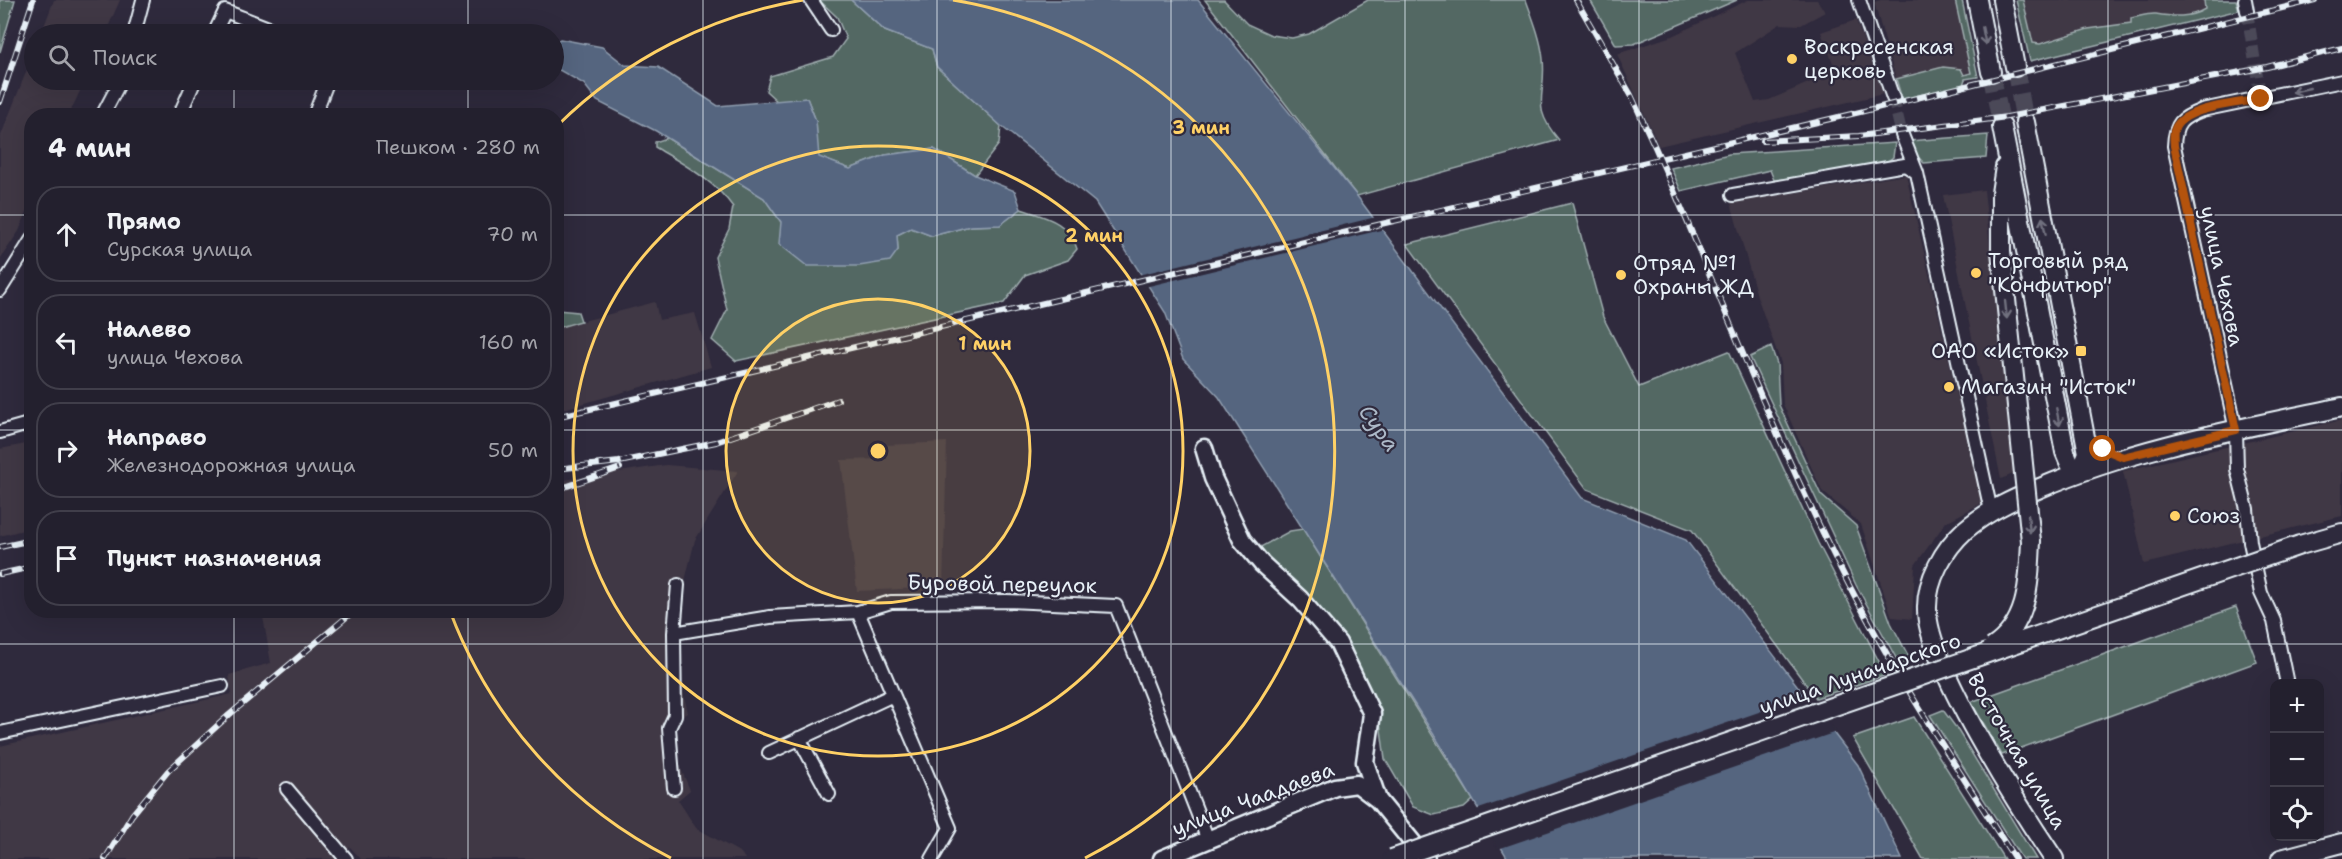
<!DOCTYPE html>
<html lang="ru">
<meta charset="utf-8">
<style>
body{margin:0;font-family:"Shantell Sans",sans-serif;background:#2b2836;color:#f1f3f6}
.controls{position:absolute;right:18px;bottom:18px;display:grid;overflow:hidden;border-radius:12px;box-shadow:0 6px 24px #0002}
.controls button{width:54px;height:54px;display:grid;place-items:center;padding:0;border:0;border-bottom:2px solid #403e4a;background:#23202e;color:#f1f3f6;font:30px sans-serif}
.stop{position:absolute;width:18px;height:18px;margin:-14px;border:4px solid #b45309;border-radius:50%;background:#fff}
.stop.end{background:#b45309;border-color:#fff;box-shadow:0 2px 6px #0008}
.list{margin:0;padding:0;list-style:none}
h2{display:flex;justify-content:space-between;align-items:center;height:78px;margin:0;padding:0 24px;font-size:26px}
h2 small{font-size:20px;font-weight:400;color:#a3a3aa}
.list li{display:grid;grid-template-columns:39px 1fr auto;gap:18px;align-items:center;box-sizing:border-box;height:96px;margin:0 12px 12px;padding:0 12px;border:2px solid #403e4a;border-radius:24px}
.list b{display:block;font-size:22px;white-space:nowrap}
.list p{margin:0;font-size:20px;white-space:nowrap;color:#a3a3aa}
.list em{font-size:20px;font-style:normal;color:#a3a3aa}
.icon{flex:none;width:33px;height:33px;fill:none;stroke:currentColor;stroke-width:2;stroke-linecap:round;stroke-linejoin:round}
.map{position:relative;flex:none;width:2342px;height:859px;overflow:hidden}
.search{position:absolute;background:#23202e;box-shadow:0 6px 24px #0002;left:24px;top:24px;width:540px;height:66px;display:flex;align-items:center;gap:15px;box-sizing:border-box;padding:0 21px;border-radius:33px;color:#a3a3aa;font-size:22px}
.panel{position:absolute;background:#23202e;box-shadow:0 6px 24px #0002;left:24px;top:108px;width:540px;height:510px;border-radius:24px}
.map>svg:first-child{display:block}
.built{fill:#413845}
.green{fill:#536863;stroke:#9eacae;stroke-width:1.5}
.water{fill:#54657f;stroke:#8f9daf;stroke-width:1.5}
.pier{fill:#2f2a3d}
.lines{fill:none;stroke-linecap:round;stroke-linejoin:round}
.street-tunnel{stroke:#4b4859;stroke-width:12;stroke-dasharray:12 6;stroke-linecap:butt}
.primary-tunnel{stroke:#4b4859;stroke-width:18;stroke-dasharray:18 9;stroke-linecap:butt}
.street-casing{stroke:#e8f1f8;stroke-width:16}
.secondary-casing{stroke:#e8f1f8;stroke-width:21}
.primary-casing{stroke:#e8f1f8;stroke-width:22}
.street{stroke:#2f2a3d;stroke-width:12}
.secondary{stroke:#2f2a3d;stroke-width:16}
.primary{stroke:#2f2a3d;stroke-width:18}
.rail-casing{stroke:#e8f1f8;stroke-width:6}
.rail{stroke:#2f2a3d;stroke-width:4;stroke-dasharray:11;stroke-linecap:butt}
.primary-bridge-casing{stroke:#e8f1f8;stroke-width:22;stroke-linecap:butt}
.primary-bridge{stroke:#2f2a3d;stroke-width:18}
.oneway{stroke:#70707e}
.route{stroke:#b45309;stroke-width:8}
.grid{fill:none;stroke:#e8f1f8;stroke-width:1.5;stroke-opacity:0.55}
.ring{fill:none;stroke:#ffd166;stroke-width:3}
.poi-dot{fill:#ffd166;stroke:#2f2a3d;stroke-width:2}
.labels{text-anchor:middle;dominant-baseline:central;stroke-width:4.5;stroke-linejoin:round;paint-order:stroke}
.poi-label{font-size:21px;fill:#e8f1f8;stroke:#2f2a3d;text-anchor:start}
.street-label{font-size:21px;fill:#e8f1f8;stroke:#2f2a3d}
.water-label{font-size:22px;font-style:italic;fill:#adb9c8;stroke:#2f2a3d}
.centre{fill:#ffd166;stroke:#2f2a3d;stroke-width:3}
.ring-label{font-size:18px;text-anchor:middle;font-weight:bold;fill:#ffd166;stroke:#2f2a3d;stroke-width:4.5;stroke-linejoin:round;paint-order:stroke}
</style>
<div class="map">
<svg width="2342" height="859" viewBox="0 0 2342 859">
<rect width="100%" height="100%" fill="#2f2a3d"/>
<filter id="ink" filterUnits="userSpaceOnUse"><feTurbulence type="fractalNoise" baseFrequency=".0167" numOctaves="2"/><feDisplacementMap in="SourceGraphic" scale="12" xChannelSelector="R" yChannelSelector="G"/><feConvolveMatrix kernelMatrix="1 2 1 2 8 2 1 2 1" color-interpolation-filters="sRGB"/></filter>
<g filter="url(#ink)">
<path class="built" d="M54 0H120L105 34H41Z
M1748 0H1817L1825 12 1801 25 1780 24 1735 53 1755 102 1769 100 1836 71 1821 32 1856 20 1883 94 1659 146 1617 54 1672 36Z
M1881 0H1955L1971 74 1964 75 1943 67 1896 79 1874 2Z
M2023 0H2204L2205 9 2194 15 2163 17 2155 14 2131 18 2132 23 2088 29 2040 44 2033 43Z
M34 52V80H85L69 115 32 116 31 202 19 231 0 259V138Z
M1906 175 1982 503 1946 522 1915 565 1912 619 1892 617 1861 524 1822 491 1783 404 1781 363 1757 296 1731 203Z
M1984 190 2013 474 2001 479 1943 195Z
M655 302 659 320 695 313 711 367 557 411V328Z
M2342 420V516L2144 564 2123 471Z
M947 442 943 587 857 591 841 460 887 459 886 445Z
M31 443V528L0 536V449Z
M666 465 738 471 695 540 682 593 677 667 688 713 671 721 678 762 690 790 678 800 696 828 741 853 745 859H361L350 847 339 859H0V746L232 694 229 675 271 663 262 611 556 610 557 481Z"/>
<path class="green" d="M0 0H15L0 52Z
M819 0H851L885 31 932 49 937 67 1001 126 999 144 975 175 934 149 885 155 850 169 818 157 816 121 807 98 778 102 766 91 770 76 833 57 846 39 837 17Z
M1205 0H1224L1247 24 1271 35 1292 38 1309 34 1368 0H1526C1533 19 1541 39 1543 59 1547 97 1529 105 1559 140L1357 196Z
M1590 0H1737L1634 44 1616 45Z
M1955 0H1962L1978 77 1965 79 1963 85 1902 99 1896 79 1943 67 1961 69 1964 75 1971 73Z
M2016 0H2023L2033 43 2040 44 2088 29 2131 23V18C2138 17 2149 13 2156 14 2173 17 2190 18 2205 9L2204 0H2236L2239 10 2030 61Z
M1988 135 1986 158 1924 163 1915 154 1909 141Z
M667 138 764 198 781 222 898 250 897 235 911 228 932 236 970 226 1000 225 1021 209C1045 217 1070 222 1077 249L1068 260 1025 275 1004 303 736 361 712 340 727 310 715 257 729 229 733 207C714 180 683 164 655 147V142Z
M1895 143 1893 157 1880 167 1774 180 1770 170 1681 191 1671 168 1729 154Z
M1572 203 1603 317 1639 387 1729 351 1818 543 1886 675 1816 698 1692 530 1587 489 1407 244Z
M557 310 578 312 581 321 557 328Z
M1771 347 1777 364 1779 405 1821 495 1856 526 1891 623 1911 661 1901 667 1856 585 1750 357Z
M1303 529 1473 800 1464 808 1434 815 1413 807 1385 759 1379 715 1350 646 1257 549 1290 531Z
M2236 607 2257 662 2002 755 1971 702Z
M1943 710 1957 729 2036 859H2022L1930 715Z
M1914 717 2004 859H1923L1853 738Z"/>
<path class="water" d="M851 0H1198L1357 196 1582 498 1686 540 1858 765 1902 859H1508L1441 746 1219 397 1183 359 1165 312 1095 202 1001 126 937 67 932 49 885 31Z
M560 39 602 47 625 65 658 67 718 106 807 98 816 121 819 157 850 169 885 155 934 149 975 175 1015 191 1021 209 1000 225 970 226 932 236 911 228 897 235 898 250 890 261 859 266H807L779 244 781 222 764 198 656 131 597 101 584 84 554 67V43Z"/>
<path class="pier" d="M1376 217 1385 229 1145 287 1138 275Z
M1808 695 1836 732 1498 849 1476 810Z"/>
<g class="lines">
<path class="street-tunnel" d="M2247 11 2259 88
M1893 98 1902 135"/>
<path class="primary-tunnel" d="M2015 67 2025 122
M1991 72 2002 127"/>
<defs>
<path id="street" d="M811 0 831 30
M1859 0 1893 98
M2245 0 2247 11
M134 34 143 0
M214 34 225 11 284 34
M102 116 121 80
M179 116 195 80
M314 116 328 80
M1902 135 1917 173 1991 511
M1733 195 1905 165 1916 172
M0 290 32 239
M0 432 32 423
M858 612 950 828 932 859
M674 633 770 617 858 612 891 602 1007 601 1116 606 1208 840
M2287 684 2274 621 2261 593 2250 542 2247 509 2237 469 2236 430 2174 146C2175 123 2181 118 2202 110L2342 81
M0 733 222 686
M799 738 829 794
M769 753 893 695
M674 788 669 728 675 715 674 633 678 585
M287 789 346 859"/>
<path id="secondary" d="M1204 448 1213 478 1242 540 1262 564 1300 599 1338 643 1372 714 1365 762 1378 800
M1162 859 1335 787 1357 784 1378 800 1426 859"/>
<path id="primary" d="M1977 0 1991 72
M2002 0 2015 67
M2025 122 2088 453 2081 470
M2002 127 2065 452 2070 464 2081 470
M2001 251V193L2005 167
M2300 545 2342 533
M2054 859C2021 810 1927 664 1927 610 1926 580 1944 549 1965 530 1987 511 2014 499 2040 488 2136 447 2240 429 2342 407
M2281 859 2342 843"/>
</defs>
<use href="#street" class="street-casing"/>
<use href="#secondary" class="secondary-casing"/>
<use href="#primary" class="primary-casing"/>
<use href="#street" class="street"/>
<use href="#secondary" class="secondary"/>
<use href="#primary" class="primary"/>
<defs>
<path id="rail" d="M1576 0 1631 95 1655 147C1720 294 1776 444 1850 587 1899 681 1958 769 2015 859
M0 102 33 0
M1763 141 1859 136 2007 117 2267 67 2342 48
M556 417 1860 112 2315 0
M556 469 619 462 716 442 838 400
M556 490 620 468
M0 547 32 540
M0 574 32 567
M105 859 132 815 168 771 229 715 355 610"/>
</defs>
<use href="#rail" class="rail-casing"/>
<use href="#rail" class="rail"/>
<defs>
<path id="primary-bridge" d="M1992 648C2029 624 2029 582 2031 541L2001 251
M1392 859 2300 545"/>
</defs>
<use href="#primary-bridge" class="primary-bridge-casing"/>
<use href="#primary-bridge" class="primary-bridge"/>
</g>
<defs><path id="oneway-shaft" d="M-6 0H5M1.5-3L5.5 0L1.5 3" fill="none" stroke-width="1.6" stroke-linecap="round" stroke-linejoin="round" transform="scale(1.5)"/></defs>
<g class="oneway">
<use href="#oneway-shaft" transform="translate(1984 36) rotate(79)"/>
<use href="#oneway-shaft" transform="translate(2301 90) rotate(167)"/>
<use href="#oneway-shaft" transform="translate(2044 226) rotate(-101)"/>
<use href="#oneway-shaft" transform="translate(2006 310) rotate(84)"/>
<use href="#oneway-shaft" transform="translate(2058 417) rotate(79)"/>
<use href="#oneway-shaft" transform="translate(2029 524) rotate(84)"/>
</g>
</g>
<g class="lines" filter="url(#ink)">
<path class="route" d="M2103 449 2123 457 2236 430 2174 146C2174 142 2173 136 2174 131 2181 106 2239 104 2261 99"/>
</g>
<path class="grid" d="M234 0V34M468 0V34M703 0V859M937 0V859M1171 0V859M1405 0V859M1639 0V859M1874 0V859M2108 0V859M234 80V116M468 80V116M0 215H32M556 215H2342M0 430H32M556 430H2342M234 610V859M468 610V859M0 644H2342"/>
<circle cx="878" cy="451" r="152" fill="#ffd166" fill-opacity=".12"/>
<g class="ring">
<circle cx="878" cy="451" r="152"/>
<circle cx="878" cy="451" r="305"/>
<path d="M671 858A457 457 0 0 1 450 611M558 125A457 457 0 0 1 803 0M953 0A457 457 0 0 1 1085 858"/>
</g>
<g class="poi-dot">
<circle cx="1792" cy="59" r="6"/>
<circle cx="1976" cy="273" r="6"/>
<circle cx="1621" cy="275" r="6"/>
<rect x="2075" y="345" width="12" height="12" rx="3"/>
<circle cx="1949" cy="387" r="6"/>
<circle cx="2175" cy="516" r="6"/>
</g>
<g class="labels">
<g class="poi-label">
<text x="1804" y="47">Воскресенская<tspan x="1804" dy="24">церковь</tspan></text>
<text x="1988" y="261">Торговый ряд<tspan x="1988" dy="24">"Конфитюр"</tspan></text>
<text x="1633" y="263">Отряд №1<tspan x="1633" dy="24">Охраны ЖД</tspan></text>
<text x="2069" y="351" text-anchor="end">ОАО «Исток»</text>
<text x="1961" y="387">Магазин "Исток"</text>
<text x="2187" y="516">Союз</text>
</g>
<g class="street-label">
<text transform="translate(2222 276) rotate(78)">улица Чехова</text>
<text transform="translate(1002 584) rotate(1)">Буровой переулок</text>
<text transform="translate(1860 674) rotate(-19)">улица Луначарского</text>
<text transform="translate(2017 751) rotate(60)">Восточная улица</text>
<text transform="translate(1253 799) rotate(-21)">улица Чаадаева</text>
</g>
<g class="water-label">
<text transform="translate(1379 428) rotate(54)">Сура</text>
</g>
</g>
<circle cx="878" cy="451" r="9" class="centre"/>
<g class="ring-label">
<text x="1201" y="134">3 мин</text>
<text x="1094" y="242">2 мин</text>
<text x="985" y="350">1 мин</text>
</g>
</svg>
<div class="controls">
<button>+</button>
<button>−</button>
<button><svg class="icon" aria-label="locate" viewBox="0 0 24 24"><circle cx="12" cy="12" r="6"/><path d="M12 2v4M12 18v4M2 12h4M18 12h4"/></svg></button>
</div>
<div class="stop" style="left:2103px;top:449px"></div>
<div class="stop end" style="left:2261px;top:99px"></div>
<div class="search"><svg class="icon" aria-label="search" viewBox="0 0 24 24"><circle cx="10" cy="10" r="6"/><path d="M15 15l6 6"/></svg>Поиск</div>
<section class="panel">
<h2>4 мин<small>Пешком · 280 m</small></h2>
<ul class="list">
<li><svg class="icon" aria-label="ahead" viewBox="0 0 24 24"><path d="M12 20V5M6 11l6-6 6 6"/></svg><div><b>Прямо</b><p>Сурская улица</p></div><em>70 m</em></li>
<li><svg class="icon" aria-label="left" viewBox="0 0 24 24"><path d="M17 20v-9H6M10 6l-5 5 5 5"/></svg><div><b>Налево</b><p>улица Чехова</p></div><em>160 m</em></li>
<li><svg class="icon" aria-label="right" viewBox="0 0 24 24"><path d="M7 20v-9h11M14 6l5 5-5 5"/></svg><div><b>Направо</b><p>Железнодорожная улица</p></div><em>50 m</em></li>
<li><svg class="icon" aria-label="arrive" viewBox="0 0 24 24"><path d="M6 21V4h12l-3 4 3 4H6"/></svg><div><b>Пункт назначения</b></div></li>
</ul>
</section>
</div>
